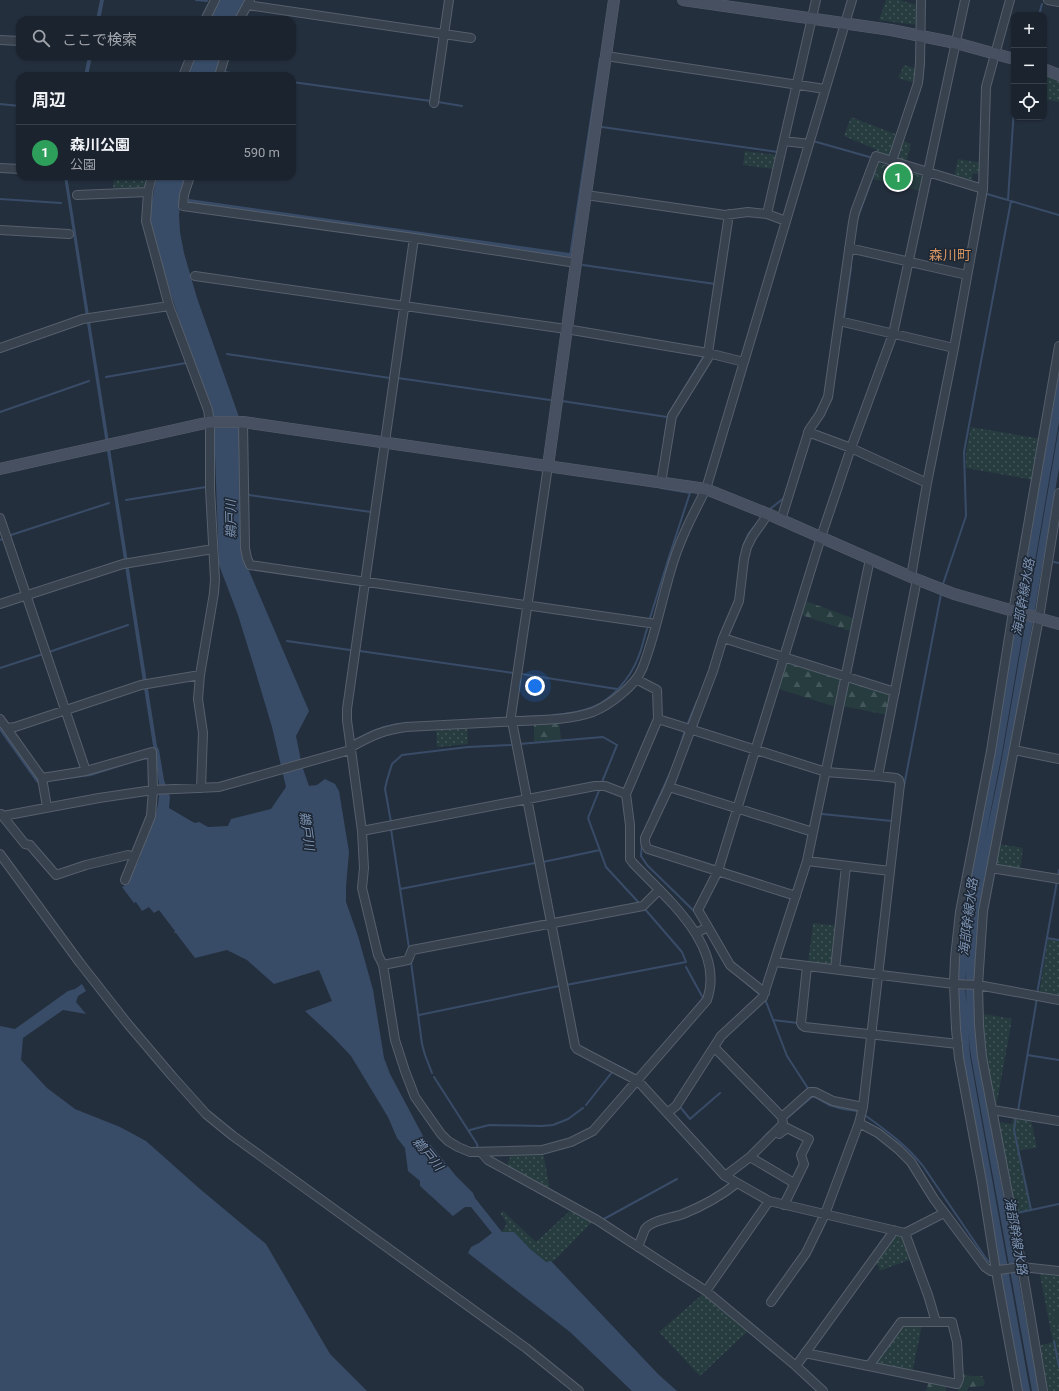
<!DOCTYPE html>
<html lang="ja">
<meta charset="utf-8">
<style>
body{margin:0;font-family:Roboto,"Noto Sans JP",sans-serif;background:#242b36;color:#f1f3f6}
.controls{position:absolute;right:12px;top:12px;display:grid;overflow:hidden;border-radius:8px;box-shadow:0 1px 3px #0004}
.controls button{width:36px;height:36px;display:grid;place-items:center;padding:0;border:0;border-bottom:1px solid #39404a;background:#1b232e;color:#f1f3f6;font:20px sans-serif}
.you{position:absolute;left:535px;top:686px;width:14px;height:14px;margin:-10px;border:3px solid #fff;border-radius:50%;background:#1a73e8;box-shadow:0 0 0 6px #1a73e833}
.badge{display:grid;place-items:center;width:26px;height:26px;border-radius:50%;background:#8c9099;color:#fff;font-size:13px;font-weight:700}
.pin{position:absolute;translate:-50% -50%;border:2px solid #fff;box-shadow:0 1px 4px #0006}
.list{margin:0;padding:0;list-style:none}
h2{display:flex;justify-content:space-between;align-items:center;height:52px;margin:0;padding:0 16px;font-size:17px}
h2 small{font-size:13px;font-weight:400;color:#a0a4aa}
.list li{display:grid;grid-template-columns:26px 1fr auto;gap:12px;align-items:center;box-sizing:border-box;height:56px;padding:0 16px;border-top:1px solid #39404a}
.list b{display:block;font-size:15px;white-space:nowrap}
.list p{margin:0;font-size:13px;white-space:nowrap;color:#a0a4aa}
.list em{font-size:13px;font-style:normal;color:#a0a4aa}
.icon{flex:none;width:22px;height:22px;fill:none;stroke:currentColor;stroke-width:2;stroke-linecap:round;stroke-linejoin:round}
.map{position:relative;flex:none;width:1059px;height:1391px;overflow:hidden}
.search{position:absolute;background:#1b232e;box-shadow:0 1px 3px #0004;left:16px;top:16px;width:280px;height:44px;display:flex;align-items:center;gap:10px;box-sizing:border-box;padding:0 14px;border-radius:12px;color:#a0a4aa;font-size:15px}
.panel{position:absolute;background:#1b232e;box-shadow:0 1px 3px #0004;left:16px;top:72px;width:280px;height:108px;border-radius:12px}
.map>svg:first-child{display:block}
.grass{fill:url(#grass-dots)}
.forest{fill:url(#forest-firs)}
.park{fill:url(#park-crowns)}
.water{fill:#394c67}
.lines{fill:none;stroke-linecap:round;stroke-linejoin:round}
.stream{stroke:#394c67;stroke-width:2}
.street-casing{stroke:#565f6c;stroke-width:10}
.secondary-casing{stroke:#565f6c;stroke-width:12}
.street{stroke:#38414e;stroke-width:8}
.secondary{stroke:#465061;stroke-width:11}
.labels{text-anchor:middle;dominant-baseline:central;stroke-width:3;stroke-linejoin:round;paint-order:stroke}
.water-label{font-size:13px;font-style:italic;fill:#7c92b1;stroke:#1d2633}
.quarter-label{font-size:14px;fill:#d59563;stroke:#1d2633}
</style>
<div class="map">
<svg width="1059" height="1391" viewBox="0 0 1059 1391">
<defs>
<pattern id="grass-dots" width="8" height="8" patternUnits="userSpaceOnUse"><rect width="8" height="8" fill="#263c3f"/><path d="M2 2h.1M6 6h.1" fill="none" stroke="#435659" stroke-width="1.8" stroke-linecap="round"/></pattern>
<pattern id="forest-firs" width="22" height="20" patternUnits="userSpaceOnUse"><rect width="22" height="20" fill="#263c3f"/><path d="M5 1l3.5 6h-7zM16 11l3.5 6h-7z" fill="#435659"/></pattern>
<pattern id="park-crowns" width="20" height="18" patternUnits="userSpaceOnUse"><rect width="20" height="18" fill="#263c3f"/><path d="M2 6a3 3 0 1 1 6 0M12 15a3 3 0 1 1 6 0" fill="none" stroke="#435659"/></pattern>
</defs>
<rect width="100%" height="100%" fill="#242f3e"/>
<path class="grass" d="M886 0H899L917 5 918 25 879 20Z
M904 65 916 69 915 83 898 78Z
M1044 75 1059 80V102L1044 99Z
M851 117 898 135 891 157 876 154 877 150 844 136Z
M904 141 911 144 906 163 897 160Z
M745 151 776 155 773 169 743 165Z
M958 159 981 163V175L973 173 971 183 954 177Z
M114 176H149L145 188 113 189Z
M971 427 1041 439 1034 480 966 468V452Z
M467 726 468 744 437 747 436 727Z
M999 844 1023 848 1020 871 995 866Z
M813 923 838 926 834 965 831 967 808 964Z
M1048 938 1059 940V992L1058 999 1039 995Z
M985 1014 1012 1019 996 1107C988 1077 985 1047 983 1016Z
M1014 1113 1029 1117 1031 1120 1037 1148 1019 1150 1032 1210 1017 1214 997 1122 1012 1124Z
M543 1152 550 1190 506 1167 512 1153Z
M573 1208 594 1220 555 1260 546 1263 529 1248 502 1232 507 1223 500 1213 503 1211 536 1242Z
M898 1233 904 1235 912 1259 879 1271V1266L874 1263 894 1235Z
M1039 1270 1059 1273V1310L1055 1323 1059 1327V1391H1048L1038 1346 1053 1342Z
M704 1293 749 1330 700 1376 659 1332Z
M922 1325 912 1373 875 1365 874 1363 901 1326Z"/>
<path class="forest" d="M803 600 855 619 853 632 798 614Z
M784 661 840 677 842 680 836 707 776 688Z
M850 680 890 692 891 695 887 715 843 706 847 681Z
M559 721 561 740 534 742V722Z
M1059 1310V1327L1055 1323 1053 1316Z
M963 1374 971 1376H982L985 1382 984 1386 969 1387 967 1391H958V1385L960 1376Z
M929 1381 943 1382 946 1386V1391H926Z"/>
<path class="park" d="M879 163 923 176 920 191 873 179Z"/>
<path class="water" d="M100 0H104L100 20H96Z
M218 0H247L236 20H209Z
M88 56H92L88 76H84Z
M196 56H222L215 76H188Z
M64 176H67L157 746 159 750 164 780 170 797 169 808 191 821 195 823 199 822 208 827 228 826 231 819 271 809 286 787 272 727 255 670 238 615 219 565 214 427 168 285 151 228V205L157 176H187L181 198 179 215 180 232 184 253 197 298 239 417 244 559 309 711 296 736 302 766 309 786 317 785 325 779 335 784 339 791 349 852 346 887V902L358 936 373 990 384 1058 390 1074 423 1136 456 1176 473 1193 475 1198 502 1232H514L529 1248 546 1262 551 1261 658 1374 677 1391H632L570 1332 468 1253 471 1247 479 1243 492 1233 471 1207H465L453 1216 420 1186V1181L408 1171 405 1148 397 1138 388 1117 351 1056 333 1037 305 1011 332 1001 319 970 274 984 247 960 227 950 195 958 176 933H174L175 931 159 910 154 913 149 907 142 911 136 902 134 903 122 887 124 886 133 864H137L140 857 138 855C146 837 158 816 159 796 160 783 157 771 155 758L138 761 91 776 37 783 0 731V726L39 779 154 752Z
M189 199 569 253 572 254 571 258 188 202Z
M1059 372V422L1002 753 975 890 969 935 965 985 970 1056 1030 1391H1022L962 1059 957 1001 958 958 963 912 994 751Z
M1059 428V468L1010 755 974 985 976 1035 979 1063 1039 1391H1032L971 1056C968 1033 966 1009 966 986 966 907 989 829 1003 752 1022 644 1040 536 1059 428Z
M82 984 86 991 78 996 76 1002 86 1014 63 1010 23 1038 21 1060 47 1088 75 1109 120 1127 146 1141 200 1189 266 1244 330 1354 367 1391H0V1026L15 1029 68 991 75 989Z"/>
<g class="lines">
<path class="stream" d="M196 0 207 1
M1039 15 1042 4
M225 72 250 76
M292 82 431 101
M922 83 924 62
M438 102 462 106
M0 104 20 106
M913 110 920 90
M602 127 778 152
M813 141 873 158
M987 194 1059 215
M0 199 61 203
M1008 200 1014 108
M858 217 875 171
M570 256 600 59
M583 265 715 284V286
M844 318 851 267
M227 354 390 378
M106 377 186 363
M398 378 550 400
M562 401 667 417
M0 412 89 381
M664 440 668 415 704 356
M249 495 371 512
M126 500 206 487
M770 509 784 498
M11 535 109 503
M0 540 4 538
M744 544 749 533 761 518
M1054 562 1059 563
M943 584 966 516 964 452 1011 201
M650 618 669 557 690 493 661 488
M287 641 350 650
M360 651 513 673
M49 652 128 625
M0 668 43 654
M522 674 617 689
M554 715C567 714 581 712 593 707 613 699 630 678 638 658 642 649 644 638 647 629
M517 717 546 716
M494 718H505
M688 723 697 701
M355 740C370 732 384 725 402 724
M519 744 603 737 617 745 602 782
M677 756 685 730
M904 786 941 594
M600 788 588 818 606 867 640 904
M652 813 670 773
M822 814 892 821V823
M391 822 385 789 387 780 392 764 402 755 468 747 511 745
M391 829 409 948
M642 843 641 856 647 865 695 912
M543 862 600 850
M1058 877 1059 870
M400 889 535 863
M1047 938 1059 940
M411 962 422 1044 425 1055 432 1073
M686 967 703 998 690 1014
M566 985 686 962 682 952 644 908
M749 985 759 994
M1037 994 1057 881
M765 999 787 1056 809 1090
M419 1015 559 986
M773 1020 798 1023
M1027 1055 1059 1060
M617 1067 618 1066 637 1076
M434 1077 477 1144 478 1150
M586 1105 613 1071
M681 1108 690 1119 720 1093
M1018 1111 1037 998
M866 1116C887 1131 907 1146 923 1166L985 1257 989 1262H991
M1016 1117 1014 1130 1031 1210
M787 1118 813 1096 829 1105 843 1109 857 1111
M469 1132 470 1130 489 1125 541 1126 553 1125 568 1119 583 1108
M763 1138 769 1132
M1017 1213 1059 1204
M602 1220 677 1179
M1054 1341 1059 1367"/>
<defs>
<path id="street" d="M1048 0 1059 2
M247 5 471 38
M205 20 215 0
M239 20 250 0
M0 40 20 41
M606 56 825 89
M183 76 191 56
M219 76 225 56
M434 103 449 0
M784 141 809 144
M892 161 918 83 920 63 921 0
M0 168 20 169
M152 176 148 192 146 221 169 306 208 410 210 422V489L215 579 214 593 200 675 198 699 203 733 201 788
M190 176 184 195 183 206 414 238 576 263
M77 195 148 192
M586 195 725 215 748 212 767 214 786 221
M767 214 816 0
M0 230 69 234
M414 238 347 709V720L362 831 364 868 362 888 378 955 383 965 395 1040 405 1071 415 1097 441 1134 448 1141 458 1147 470 1152 542 1150 571 1142 593 1131 707 1000C726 946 666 898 633 863L630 859V825L626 794 658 719 657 690 636 679
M849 248 967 275
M195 276 566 329 708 353 744 362
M839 321 954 348
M0 348 83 319 169 306
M708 353 729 214
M243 422 245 548 247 558 250 565 656 624
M808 432 851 448 927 483
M548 466 511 716 575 1046 577 1049 638 1081 725 1176 769 1201 905 1233 944 1213
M661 483 672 416 708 358 709 353
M768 514 752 537 747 547 744 559 739 601 723 638 713 671 669 787 645 838C645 843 645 845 648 849L796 896
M0 518 86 771
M781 520 809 430 820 414 828 397 853 222 855 212 876 156 983 189
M911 577 927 483 954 348 983 189 986 87 1010 0
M0 604 123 564 213 549
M723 638 895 692
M0 719 42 778 47 807
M658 719 826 772 878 776 896 778 899 780 900 784 863 1107 859 1123 878 1133 898 1149 911 1162 934 1199 985 1267 991 1271 1022 1267 1059 1271
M7 728 15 727 141 685 200 675
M351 747C371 736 383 730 406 727 443 725 480 723 518 721 543 720 569 720 593 712 610 705 635 686 642 669 654 640 661 603 670 573 678 543 692 516 706 489L852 0
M1014 750 1059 759
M878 776 917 579
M42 778 86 771 152 752 153 790 151 816 125 880
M669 787 813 832
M1 814 25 844 30 845 56 875 86 865 128 855 134 857
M3 816 99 798 153 790 219 787 350 750
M362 831 595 786H605L626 794
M0 854 80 963 127 1023 172 1076 206 1114 233 1136 526 1348 579 1391
M807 861 890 871
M991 868 1059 879
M708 927 730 965 765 993
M696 933 708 927 698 910 718 871 821 537 851 448 893 334 965 0
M775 962 954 984 978 985 1059 1000
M383 965 408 960 412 950 643 906 659 890
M807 966 801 1023 802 1025 805 1027 958 1044
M835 969 846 866
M714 1047 782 1117
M993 1110 1059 1121
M667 1113 676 1106 721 1036 763 997 807 861 870 559
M779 1134 787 1128 809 1139 801 1155 804 1164 784 1205
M481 1152 488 1160 597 1220 706 1291 796 1366 823 1391
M750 1157 794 1183
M725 1176 750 1157 783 1124 782 1117 810 1092H815L833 1101 863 1107
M905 1233 928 1295 936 1322
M638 1247 645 1229 648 1226C658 1219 672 1218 683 1214 703 1206 721 1196 737 1183
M706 1291 769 1201
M771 1302 806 1253 825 1214 859 1123
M805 1353 957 1384 959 1379 957 1342 952 1322H901L869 1366
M796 1366 891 1235 893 1230
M1018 1391 996 1271 982 1182 959 1058 956 1029 954 984 955 958 960 912 991 751 1013 612 1059 346
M1043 1391 1022 1267 982 1057 979 1025 978 985 983 911 1039 618 1059 493"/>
<path id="secondary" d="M683 0 891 30 956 43 1014 59
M1044 69 1059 75
M548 466 576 263 614 0
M0 469 210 422H243L706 489 768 514 911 577 954 594 1059 624"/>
</defs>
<use href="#street" class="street-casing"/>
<use href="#secondary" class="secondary-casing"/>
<use href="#street" class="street"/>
<use href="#secondary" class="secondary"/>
</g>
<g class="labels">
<g class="water-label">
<text transform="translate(231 519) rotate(-91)">鵜戸川</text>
<text transform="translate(1023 597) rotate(-80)">海部幹線水路</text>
<text transform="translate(307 831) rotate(82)">鵜戸川</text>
<text transform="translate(968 917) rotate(-83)">海部幹線水路</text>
<text transform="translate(428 1154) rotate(50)">鵜戸川</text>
<text transform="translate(1016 1236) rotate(80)">海部幹線水路</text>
</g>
<g class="quarter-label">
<text x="950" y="255">森川町</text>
</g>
</g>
</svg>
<div class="controls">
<button>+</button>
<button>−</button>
<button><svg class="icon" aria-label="locate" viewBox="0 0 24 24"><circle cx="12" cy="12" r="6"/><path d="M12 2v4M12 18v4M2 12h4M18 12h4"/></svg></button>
</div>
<div class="you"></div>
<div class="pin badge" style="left:898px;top:177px;background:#2e9e5b">1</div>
<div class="search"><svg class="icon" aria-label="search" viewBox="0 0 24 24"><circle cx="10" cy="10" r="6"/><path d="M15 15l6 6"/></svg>ここで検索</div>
<section class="panel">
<h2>周辺<small></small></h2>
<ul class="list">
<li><span class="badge" style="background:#2e9e5b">1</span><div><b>森川公園</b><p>公園</p></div><em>590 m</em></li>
</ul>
</section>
</div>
